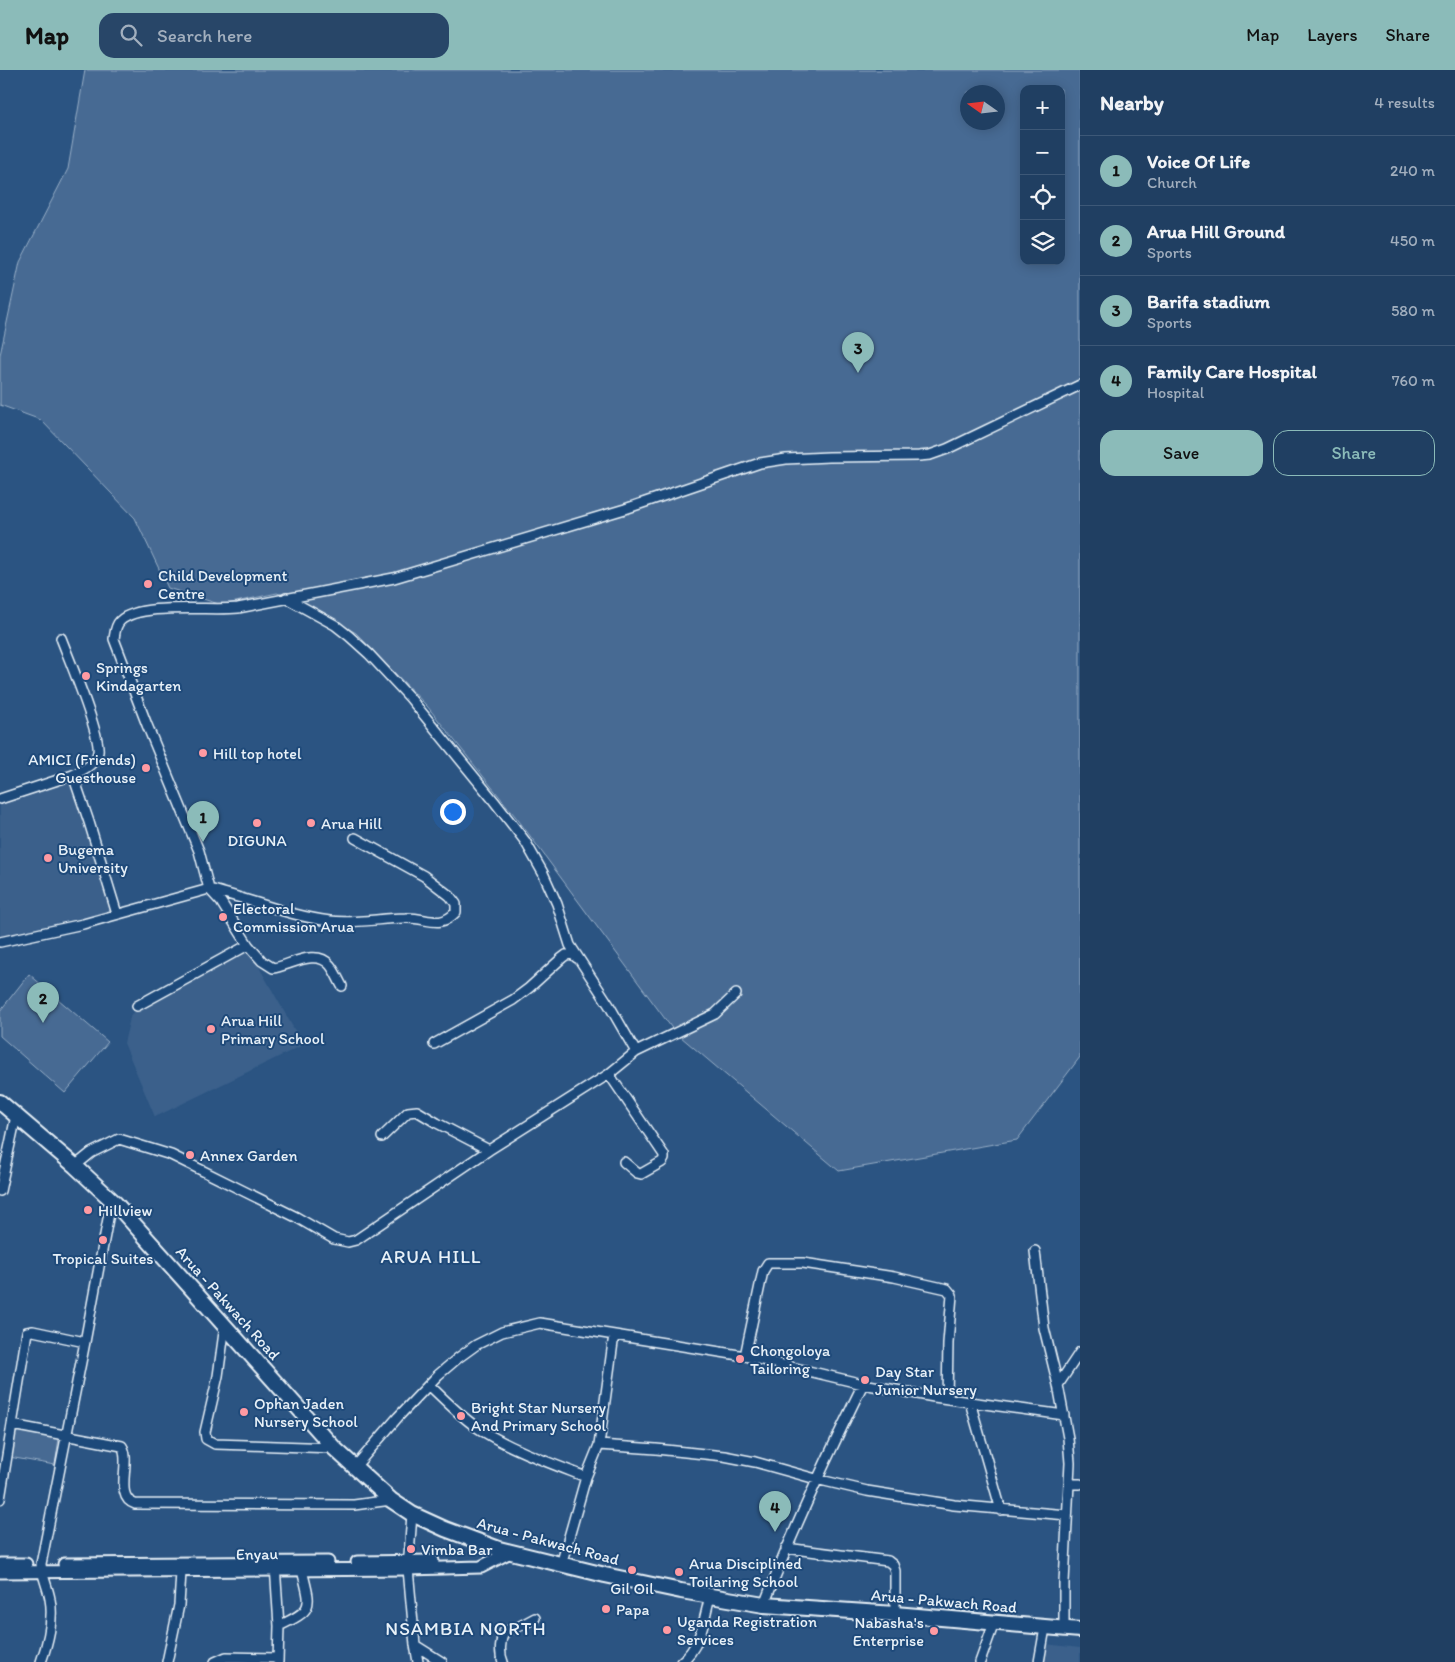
<!DOCTYPE html>
<meta charset="utf-8">
<style>
body{margin:0;font-family:Itim,sans-serif;background:#284668;color:#f1f3f6}
.controls{position:absolute;right:15px;top:15px;display:grid;overflow:hidden;border-radius:10px;box-shadow:0 2px 12px #0003}
.controls button{width:45px;height:45px;display:grid;place-items:center;padding:0;border:0;border-bottom:1px solid #3d5877;background:#203f62;color:#f1f3f6;font:25px sans-serif}
.compass{position:absolute;left:960px;top:15px;width:45px;height:45px;border-radius:50%;background:#203f62;box-shadow:0 2px 12px #0003;rotate:284deg}
.you{position:absolute;left:452px;top:741px;width:18px;height:18px;margin:-12px;border:4px solid #fff;border-radius:50%;background:#1a73e8;box-shadow:0 0 0 8px #1a73e833}
.badge{display:grid;place-items:center;width:32px;height:32px;border-radius:50%;background:#8bbbb9;color:#111;font-size:16px;font-weight:700}
.pin{position:absolute;translate:-50% -41px;filter:drop-shadow(0 1px 2px #0008)}
.pin::after{content:'';position:absolute;top:26px;width:18px;height:15px;background:inherit;clip-path:polygon(0 0,100% 0,50% 100%)}
.list{margin:0;padding:0;list-style:none}
h2{display:flex;justify-content:space-between;align-items:center;height:65px;margin:0;padding:0 20px;font-size:21px}
h2 small{font-size:16px;font-weight:400;color:#a2afbe}
.list li{display:grid;grid-template-columns:32px 1fr auto;gap:15px;align-items:center;box-sizing:border-box;height:70px;padding:0 20px;border-top:1px solid #3d5877}
.list b{display:block;font-size:19px;white-space:nowrap}
.list p{margin:0;font-size:16px;white-space:nowrap;color:#a2afbe}
.list em{font-size:16px;font-style:normal;color:#a2afbe}
.actions{display:flex;gap:10px;padding:15px 20px}
.actions a{flex:1;padding:11px 0;border:1px solid #8bbbb9;border-radius:15px;text-align:center;font-size:18px;color:#8bbbb9}
.actions .main{background:#8bbbb9;color:#111}
.icon{flex:none;width:28px;height:28px;fill:none;stroke:currentColor;stroke-width:2;stroke-linecap:round;stroke-linejoin:round}
.map{position:relative;flex:none;width:1080px;height:1592px;overflow:hidden}
header{display:flex;align-items:center;gap:30px;box-sizing:border-box;height:70px;padding:0 25px;background:#8bbbb9;color:#111}
header strong{font-size:24px}
nav{display:flex;gap:28px;margin-inline-start:auto;font-size:18px}
.search{width:350px;height:45px;background:#284668;display:flex;align-items:center;gap:12px;box-sizing:border-box;padding:0 18px;border-radius:15px;color:#a2afbe;font-size:19px}
main{display:flex}
aside{flex:1;background:#203f62}
.map>svg:first-child{display:block}
.built{fill:#3a608b}
.green{fill:#476b93;stroke:#98aec6;fill-rule:evenodd}
.lines{fill:none;stroke-linecap:round;stroke-linejoin:round}
.street-casing{stroke:#e8f1f8;stroke-width:12}
.secondary-casing{stroke:#e8f1f8;stroke-width:15}
.primary-casing{stroke:#e8f1f8;stroke-width:18}
.street{stroke:#1f4a7a;stroke-width:9}
.secondary{stroke:#1f4a7a;stroke-width:11}
.primary{stroke:#1f4a7a;stroke-width:14}
.poi-dot{fill:#ff9aa2;stroke:#1f4a7a;stroke-width:2}
.labels{text-anchor:middle;dominant-baseline:central;stroke-width:4;stroke-linejoin:round;paint-order:stroke}
.poi-label{font-size:16px;fill:#e8f1f8;stroke:#1f4a7a;text-anchor:start}
.street-label{font-size:16px;fill:#e8f1f8;stroke:#1f4a7a}
.quarter-label{font-size:19px;letter-spacing:1px;fill:#e8f1f8;stroke:#1f4a7a}
</style>
<header>
<strong>Map</strong>
<div class="search"><svg class="icon" aria-label="search" viewBox="0 0 24 24"><circle cx="10" cy="10" r="6"/><path d="M15 15l6 6"/></svg>Search here</div>
<nav><a>Map</a><a>Layers</a><a>Share</a></nav>
</header>
<main>
<div class="map">
<svg width="1080" height="1592" viewBox="0 0 1080 1592">
<rect width="100%" height="100%" fill="#2b5482"/>
<filter id="ink" filterUnits="userSpaceOnUse"><feTurbulence type="fractalNoise" baseFrequency=".02" numOctaves="2"/><feDisplacementMap in="SourceGraphic" scale="10" xChannelSelector="R" yChannelSelector="G"/><feConvolveMatrix kernelMatrix="1 2 1 2 8 2 1 2 1" color-interpolation-filters="sRGB"/></filter>
<g filter="url(#ink)">
<path class="built" d="M72 708 112 841 0 866V735Z
M250 881 303 975 155 1047 124 973 131 944Z
M1045 1574 1080 1578V1592H1042Z"/>
<path class="green" d="M85 0H1080V987L1017 1070 839 1101 674 961 519 751 427 636 356 563 301 531 277 523 222 535 168 518 135 448 41 350 0 335V285L20 192 68 99ZM1024 19H1061V191H1024ZM968 22H998V52H968Z
M29 904 108 972 65 1023 0 966V941Z
M14 1360 59 1368 55 1395 9 1387Z"/>
<g class="lines">
<defs>
<path id="street" d="M286 528 335 555 349 566 369 584 410 628 494 731 525 771 543 803 557 834 570 875 609 935 636 982
M73 705 89 752 117 844
M0 729 73 705C83 700 96 694 98 682 101 665 69 589 61 568
M209 819C250 829 289 846 330 851 356 854 381 848 406 848 427 847 439 860 456 842V834L450 826 424 806 355 768
M0 872 83 854 209 819 199 781 147 655 114 569C115 563 115 556 120 551 140 532 210 541 238 538L394 508 625 439 760 393 786 389 829 387 919 386 930 385 947 379 1080 315
M248 875 262 891 273 898C289 896 316 878 330 895 335 901 338 909 342 916
M137 936 248 875 221 832 209 819
M434 974 513 930 529 918 562 888 566 885 572 884 577 888
M609 1004 664 1085V1089L662 1092 641 1104 637 1103 624 1092
M382 1067 408 1042 417 1041 437 1053 489 1080
M75 1096 91 1083 119 1069 171 1085 296 1147 334 1169 348 1172 356 1170 489 1080 609 1004 636 982 715 944 736 924
M0 1121 16 1046
M1035 1181 1044 1258 1058 1315 1068 1368 1070 1393 1064 1513V1559
M225 1255 218 1306 205 1362 206 1369 215 1374 334 1378
M745 1286 763 1201 768 1193H803L894 1207 947 1219 952 1225 948 1273 947 1329
M429 1315C444 1329 458 1344 475 1356 507 1378 550 1393 586 1407
M1058 1315 1080 1282
M970 1332 1001 1440
M12 1355 122 1376C132 1391 113 1427 135 1434L354 1435 391 1430
M599 1375 656 1379 724 1386 755 1392 816 1409 867 1421 954 1435 1067 1445
M354 1398 398 1347 438 1305 458 1288 476 1275 502 1262 540 1253 745 1286 863 1314 934 1327 1064 1345
M1069 1414H1080
M0 1429 27 1262 33 1261 85 1272
M412 1444 408 1499 415 1575 418 1592
M786 1478 888 1491 893 1495 895 1501V1544
M275 1495 279 1556 278 1592
M561 1495 586 1407 599 1375 614 1265
M764 1535C793 1459 827 1387 863 1314
M279 1556C315 1539 311 1537 302 1500
M415 1575 442 1592
M41 1592C48 1572 54 1550 50 1529 48 1517 42 1506 41 1494L85 1272 110 1138 115 1133
M167 1592 179 1535 181 1502
M215 1592 226 1587 278 1588
M503 1592C499 1583 500 1571 504 1562L520 1556 535 1548
M681 1592C701 1577 704 1549 710 1526
M980 1592 994 1553
M1039 1592 1045 1558"/>
<path id="secondary" d="M357 1492 433 1491
M0 1494H26
M64 1494 328 1492
M0 1502 408 1499 481 1497 510 1482"/>
<path id="primary" d="M0 1032 75 1096 115 1133 334 1378 391 1430 412 1444 445 1459 499 1479 605 1505 681 1521 764 1535 895 1544 1080 1560"/>
</defs>
<use href="#street" class="street-casing"/>
<use href="#secondary" class="secondary-casing"/>
<use href="#primary" class="primary-casing"/>
<use href="#street" class="street"/>
<use href="#secondary" class="secondary"/>
<use href="#primary" class="primary"/>
</g>
</g>
<g class="poi-dot">
<circle cx="148" cy="514" r="5"/>
<circle cx="86" cy="606" r="5"/>
<circle cx="203" cy="683" r="5"/>
<circle cx="146" cy="698" r="5"/>
<circle cx="257" cy="753" r="5"/>
<circle cx="311" cy="753" r="5"/>
<circle cx="48" cy="788" r="5"/>
<circle cx="223" cy="847" r="5"/>
<circle cx="211" cy="959" r="5"/>
<circle cx="190" cy="1085" r="5"/>
<circle cx="88" cy="1140" r="5"/>
<circle cx="103" cy="1170" r="5"/>
<circle cx="740" cy="1289" r="5"/>
<circle cx="865" cy="1310" r="5"/>
<circle cx="244" cy="1342" r="5"/>
<circle cx="461" cy="1346" r="5"/>
<circle cx="411" cy="1479" r="5"/>
<circle cx="632" cy="1500" r="5"/>
<circle cx="679" cy="1502" r="5"/>
<circle cx="606" cy="1539" r="5"/>
<circle cx="667" cy="1560" r="5"/>
<circle cx="934" cy="1561" r="5"/>
</g>
<g class="labels">
<g class="poi-label">
<text x="158" y="505">Child Development<tspan x="158" dy="18">Centre</tspan></text>
<text x="96" y="597">Springs<tspan x="96" dy="18">Kindagarten</tspan></text>
<text x="213" y="683">Hill top hotel</text>
<text x="136" y="689" text-anchor="end">AMICI (Friends)<tspan x="136" dy="18">Guesthouse</tspan></text>
<text x="321" y="753">Arua Hill</text>
<text x="257" y="770" text-anchor="middle">DIGUNA</text>
<text x="58" y="779">Bugema<tspan x="58" dy="18">University</tspan></text>
<text x="233" y="838">Electoral<tspan x="233" dy="18">Commission Arua</tspan></text>
<text x="221" y="950">Arua Hill<tspan x="221" dy="18">Primary School</tspan></text>
<text x="200" y="1085">Annex Garden</text>
<text x="98" y="1140">Hillview</text>
<text x="103" y="1188" text-anchor="middle">Tropical Suites</text>
<text x="750" y="1280">Chongoloya<tspan x="750" dy="18">Tailoring</tspan></text>
<text x="875" y="1301">Day Star<tspan x="875" dy="18">Junior Nursery</tspan></text>
<text x="254" y="1333">Ophan Jaden<tspan x="254" dy="18">Nursery School</tspan></text>
<text x="471" y="1337">Bright Star Nursery<tspan x="471" dy="18">And Primary School</tspan></text>
<text x="421" y="1479">Vimba Bar</text>
<text x="689" y="1493">Arua Disciplined<tspan x="689" dy="18">Toilaring School</tspan></text>
<text x="632" y="1518" text-anchor="middle">Gil Oil</text>
<text x="616" y="1539">Papa</text>
<text x="677" y="1551">Uganda Registration<tspan x="677" dy="18">Services</tspan></text>
<text x="924" y="1552" text-anchor="end">Nabasha's<tspan x="924" dy="18">Enterprise</tspan></text>
</g>
<g class="street-label">
<text transform="translate(228 1233) rotate(48)">Arua - Pakwach Road</text>
<text transform="translate(548 1471) rotate(15)">Arua - Pakwach Road</text>
<text transform="translate(257 1484) rotate(-1)">Enyau</text>
<text transform="translate(944 1531) rotate(5)">Arua - Pakwach Road</text>
</g>
<g class="quarter-label">
<text x="431" y="1186">ARUA HILL</text>
<text x="466" y="1558">NSAMBIA NORTH</text>
</g>
</g>
</svg>
<div class="controls">
<button>+</button>
<button>−</button>
<button><svg class="icon" aria-label="locate" viewBox="0 0 24 24"><circle cx="12" cy="12" r="6"/><path d="M12 2v4M12 18v4M2 12h4M18 12h4"/></svg></button>
<button><svg class="icon" aria-label="layers" viewBox="0 0 24 24"><path d="M12 4l9 5-9 5-9-5zM3 14l9 5 9-5"/></svg></button>
</div>
<svg class="compass" viewBox="-18 -18 36 36"><path d="M0-13l5 13h-10z" fill="#e53935"/><path d="M0 13l5-13h-10z" fill="#a2afbe"/></svg>
<div class="you"></div>
<div class="pin badge" style="left:203px;top:772px">1</div>
<div class="pin badge" style="left:43px;top:953px">2</div>
<div class="pin badge" style="left:858px;top:303px">3</div>
<div class="pin badge" style="left:775px;top:1462px">4</div>
</div>
<aside>
<h2>Nearby<small>4 results</small></h2>
<ul class="list">
<li><span class="badge">1</span><div><b>Voice Of Life</b><p>Church</p></div><em>240 m</em></li>
<li><span class="badge">2</span><div><b>Arua Hill Ground</b><p>Sports</p></div><em>450 m</em></li>
<li><span class="badge">3</span><div><b>Barifa stadium</b><p>Sports</p></div><em>580 m</em></li>
<li><span class="badge">4</span><div><b>Family Care Hospital</b><p>Hospital</p></div><em>760 m</em></li>
</ul>
<div class="actions"><a class="main">Save</a><a>Share</a></div>
</aside>
</main>
